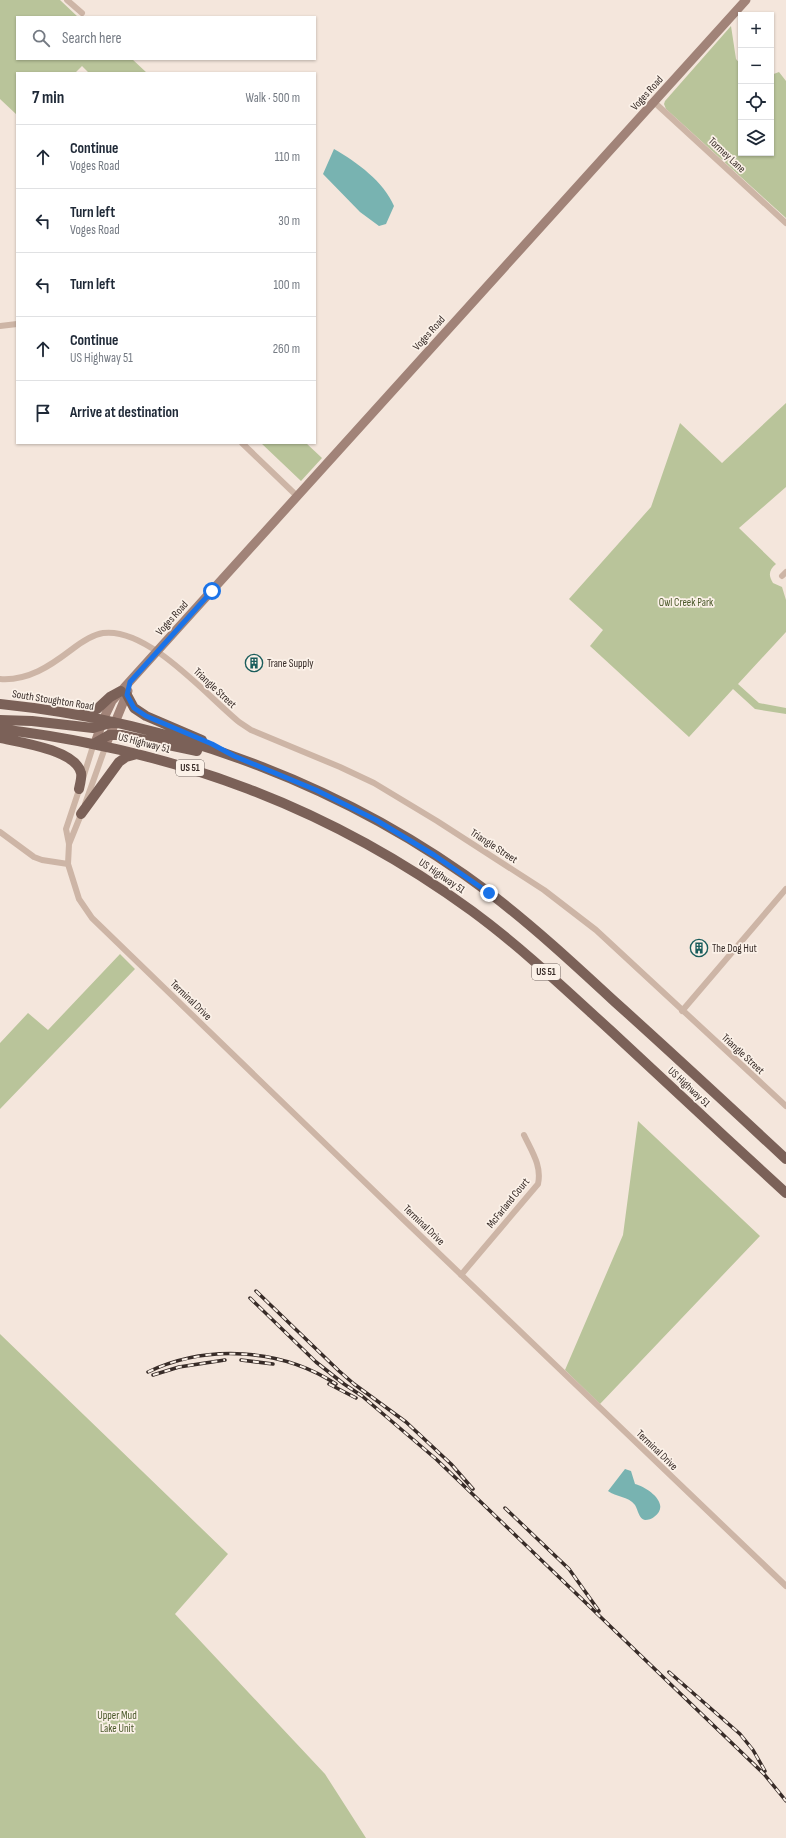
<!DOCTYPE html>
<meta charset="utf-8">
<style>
body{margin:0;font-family:"Sofia Sans Condensed",sans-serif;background:#f6f6f7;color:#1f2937}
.controls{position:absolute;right:12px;top:12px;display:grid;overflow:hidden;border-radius:0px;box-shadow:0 1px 3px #0004}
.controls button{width:36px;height:36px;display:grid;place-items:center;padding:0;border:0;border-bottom:1px solid #e0e1e3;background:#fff;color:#1f2937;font:20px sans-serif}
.stop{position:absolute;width:12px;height:12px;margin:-9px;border:3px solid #1a73e8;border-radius:50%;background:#fff}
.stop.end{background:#1a73e8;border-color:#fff;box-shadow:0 1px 4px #0008}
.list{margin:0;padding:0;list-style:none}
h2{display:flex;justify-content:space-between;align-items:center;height:52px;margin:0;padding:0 16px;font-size:17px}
h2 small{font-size:13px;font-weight:400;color:#747a83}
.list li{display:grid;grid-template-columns:26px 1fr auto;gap:12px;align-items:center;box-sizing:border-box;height:64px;padding:0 16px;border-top:1px solid #e0e1e3}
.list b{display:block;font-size:15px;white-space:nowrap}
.list p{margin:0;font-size:13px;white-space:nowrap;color:#747a83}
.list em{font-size:13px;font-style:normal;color:#747a83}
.icon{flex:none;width:22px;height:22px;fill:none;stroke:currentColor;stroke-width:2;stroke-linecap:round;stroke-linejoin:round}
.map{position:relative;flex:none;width:786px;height:1838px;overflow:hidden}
.search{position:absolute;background:#fff;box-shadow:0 1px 3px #0004;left:16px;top:16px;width:300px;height:44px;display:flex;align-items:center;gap:10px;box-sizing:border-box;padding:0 14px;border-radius:0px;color:#747a83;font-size:15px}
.panel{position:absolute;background:#fff;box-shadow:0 1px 3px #0004;left:16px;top:72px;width:300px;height:372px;border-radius:0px}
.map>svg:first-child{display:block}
.green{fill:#b9c49a}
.water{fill:#78b3b1}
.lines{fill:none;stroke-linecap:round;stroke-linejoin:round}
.street{stroke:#cdb5a6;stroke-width:6}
.secondary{stroke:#a18378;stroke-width:9}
.primary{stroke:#7b6158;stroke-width:10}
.rail-casing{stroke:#382c28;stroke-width:3.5}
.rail{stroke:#fbf1e8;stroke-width:2;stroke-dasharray:6;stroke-linecap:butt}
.route{stroke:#1a73e8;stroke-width:5}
.labels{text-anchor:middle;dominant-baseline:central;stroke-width:3.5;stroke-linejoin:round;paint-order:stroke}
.shield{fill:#fbf1e8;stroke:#726762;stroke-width:1}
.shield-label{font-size:10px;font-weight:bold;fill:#382c28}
.street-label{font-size:11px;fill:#382c28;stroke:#fbf1e8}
.park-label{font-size:11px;fill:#4b592a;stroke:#fbf1e8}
.poi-label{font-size:11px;fill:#382c28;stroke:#fbf1e8;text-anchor:start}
</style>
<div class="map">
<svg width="786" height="1838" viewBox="0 0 786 1838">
<rect width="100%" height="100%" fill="#f4e6dc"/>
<path class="green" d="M0 0H60L78 17H17V59H132L147 73H89L82 66 75 73H17V115L0 99Z
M731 26 736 59 741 65V153H771V75L779 72 786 81V218L666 109 664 104 665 101Z
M786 403V487L739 528 776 564C769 570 768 575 773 583L782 587 786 600V632L738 684 759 703 786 708V714L755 709 733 689 689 737 590 646 603 630 569 599 651 507 680 423 722 463Z
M261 443H306L322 458 301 481Z
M120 954 135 969 0 1109V1043L28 1013 48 1030Z
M638 1121 760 1236 600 1404 565 1370 623 1235Z
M0 1334 228 1554 175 1614 325 1774 366 1838H0Z"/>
<path class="water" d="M334 149C357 162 384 182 394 206L386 224 379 226 360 212 323 174Z
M625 1469 631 1471 635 1484C647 1487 672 1504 654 1517 652 1519 648 1520 645 1520 639 1519 638 1510 635 1505 628 1496 616 1497 608 1491Z"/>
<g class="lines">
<path class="street" d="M67 0 82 13
M654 102 786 223
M0 326 17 324
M242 443 297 496
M782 576 786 572
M0 679C28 681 50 666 71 650 80 643 91 635 103 633 148 627 206 695 239 722L251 730 340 767 374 783 437 821 544 890 596 930 786 1106
M83 778 94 743
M80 787 66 829 69 844 68 864 79 899 92 918 404 1220 786 1586
M85 804 106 745
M0 832 34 857 42 860 68 864
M69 844 82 812
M682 1011 786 889
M461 1275 538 1184C542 1166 532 1152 524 1135"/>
<path class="secondary" d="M107 742 128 691
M95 743 103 720 112 701 746 0"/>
<path class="primary" d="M127 695 134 708 146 716 202 740
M0 704C177 722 349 787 491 894 534 927 574 964 614 1001 672 1053 729 1106 786 1159
M80 715 97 709 110 697 121 691
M0 720 32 721 93 728 114 722
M0 729C175 750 329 807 472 911 521 947 565 989 610 1030 669 1085 727 1139 786 1193
M0 738C19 742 76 750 81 773 82 777 80 784 79 789
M95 743 109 735H121L197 751
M81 814 119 762 126 757 137 754"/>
<defs>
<path id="rail" d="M256 1291 339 1371 354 1384 406 1422 451 1464 473 1489
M250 1298 316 1362 344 1384 362 1396 436 1459 764 1774 786 1801
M241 1360 273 1364
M148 1372C207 1344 281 1348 336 1384
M153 1375 179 1367 225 1360
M329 1384 356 1398
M505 1508 569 1569 599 1611
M669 1672 740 1734 753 1750 765 1771"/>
</defs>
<use href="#rail" class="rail-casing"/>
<use href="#rail" class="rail"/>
</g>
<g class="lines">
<path class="route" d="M212 591 130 682 127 695 134 708 146 716 212 744 234 756 316 790 376 820 434 855 489 893"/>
</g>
<defs>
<symbol id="building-ring" viewBox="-11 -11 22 22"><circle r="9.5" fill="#fbf1e8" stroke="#1a5d5c" stroke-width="1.5"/><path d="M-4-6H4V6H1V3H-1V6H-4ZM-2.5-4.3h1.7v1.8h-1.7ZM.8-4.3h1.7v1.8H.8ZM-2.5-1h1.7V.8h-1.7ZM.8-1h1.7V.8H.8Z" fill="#1a5d5c"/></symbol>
</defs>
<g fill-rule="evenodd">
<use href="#building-ring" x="244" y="653" width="20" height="20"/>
<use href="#building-ring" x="689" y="938" width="20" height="20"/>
</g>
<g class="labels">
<g class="shield">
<rect x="176" y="760" width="28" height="16" rx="3"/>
<rect x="532" y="964" width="28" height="16" rx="3"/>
</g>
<g class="shield-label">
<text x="190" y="768">US 51</text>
<text x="546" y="972">US 51</text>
</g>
<g class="street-label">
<text transform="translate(647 93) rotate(-48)">Voges Road</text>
<text transform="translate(727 155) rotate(43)">Tormey Lane</text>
<text transform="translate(429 333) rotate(-48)">Voges Road</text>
<text transform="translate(172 618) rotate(-48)">Voges Road</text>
<text transform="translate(215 688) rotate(43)">Triangle Street</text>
<text transform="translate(53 700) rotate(9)">South Stoughton Road</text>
<text transform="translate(144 743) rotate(14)">US Highway 51</text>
<text transform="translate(494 846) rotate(33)">Triangle Street</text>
<text transform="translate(442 876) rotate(34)">US Highway 51</text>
<text transform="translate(191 1000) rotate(44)">Terminal Drive</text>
<text transform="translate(743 1054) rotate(43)">Triangle Street</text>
<text transform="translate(689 1087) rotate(43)">US Highway 51</text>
<text transform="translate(508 1203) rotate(-51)">McFarland Court</text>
<text transform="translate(424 1225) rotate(44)">Terminal Drive</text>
<text transform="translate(657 1450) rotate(44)">Terminal Drive</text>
</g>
<g class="park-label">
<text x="686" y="602">Owl Creek Park</text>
<text x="117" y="1715">Upper Mud<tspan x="117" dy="13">Lake Unit</tspan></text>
</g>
<g class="poi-label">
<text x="267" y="663">Trane Supply</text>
<text x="712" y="948">The Dog Hut</text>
</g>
</g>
</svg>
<div class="controls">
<button>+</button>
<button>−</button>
<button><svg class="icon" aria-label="locate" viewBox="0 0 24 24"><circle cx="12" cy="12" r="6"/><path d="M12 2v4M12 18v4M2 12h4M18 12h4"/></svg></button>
<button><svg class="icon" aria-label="layers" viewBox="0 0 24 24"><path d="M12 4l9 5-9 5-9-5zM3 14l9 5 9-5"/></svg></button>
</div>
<div class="stop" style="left:212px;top:591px"></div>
<div class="stop end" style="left:489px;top:893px"></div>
<div class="search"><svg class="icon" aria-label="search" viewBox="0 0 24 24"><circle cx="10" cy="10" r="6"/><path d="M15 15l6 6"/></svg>Search here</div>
<section class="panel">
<h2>7 min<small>Walk · 500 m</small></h2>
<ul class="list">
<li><svg class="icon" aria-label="ahead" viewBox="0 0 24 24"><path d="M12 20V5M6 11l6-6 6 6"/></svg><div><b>Continue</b><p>Voges Road</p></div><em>110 m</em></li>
<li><svg class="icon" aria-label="left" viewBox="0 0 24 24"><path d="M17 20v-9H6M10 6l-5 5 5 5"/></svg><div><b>Turn left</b><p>Voges Road</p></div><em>30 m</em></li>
<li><svg class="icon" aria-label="left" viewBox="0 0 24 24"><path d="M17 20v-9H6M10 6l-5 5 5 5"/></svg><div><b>Turn left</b></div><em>100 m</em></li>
<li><svg class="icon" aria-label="ahead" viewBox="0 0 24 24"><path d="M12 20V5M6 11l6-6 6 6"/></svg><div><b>Continue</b><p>US Highway 51</p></div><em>260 m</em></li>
<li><svg class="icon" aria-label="arrive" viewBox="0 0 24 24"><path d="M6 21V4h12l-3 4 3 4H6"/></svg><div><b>Arrive at destination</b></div></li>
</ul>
</section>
</div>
